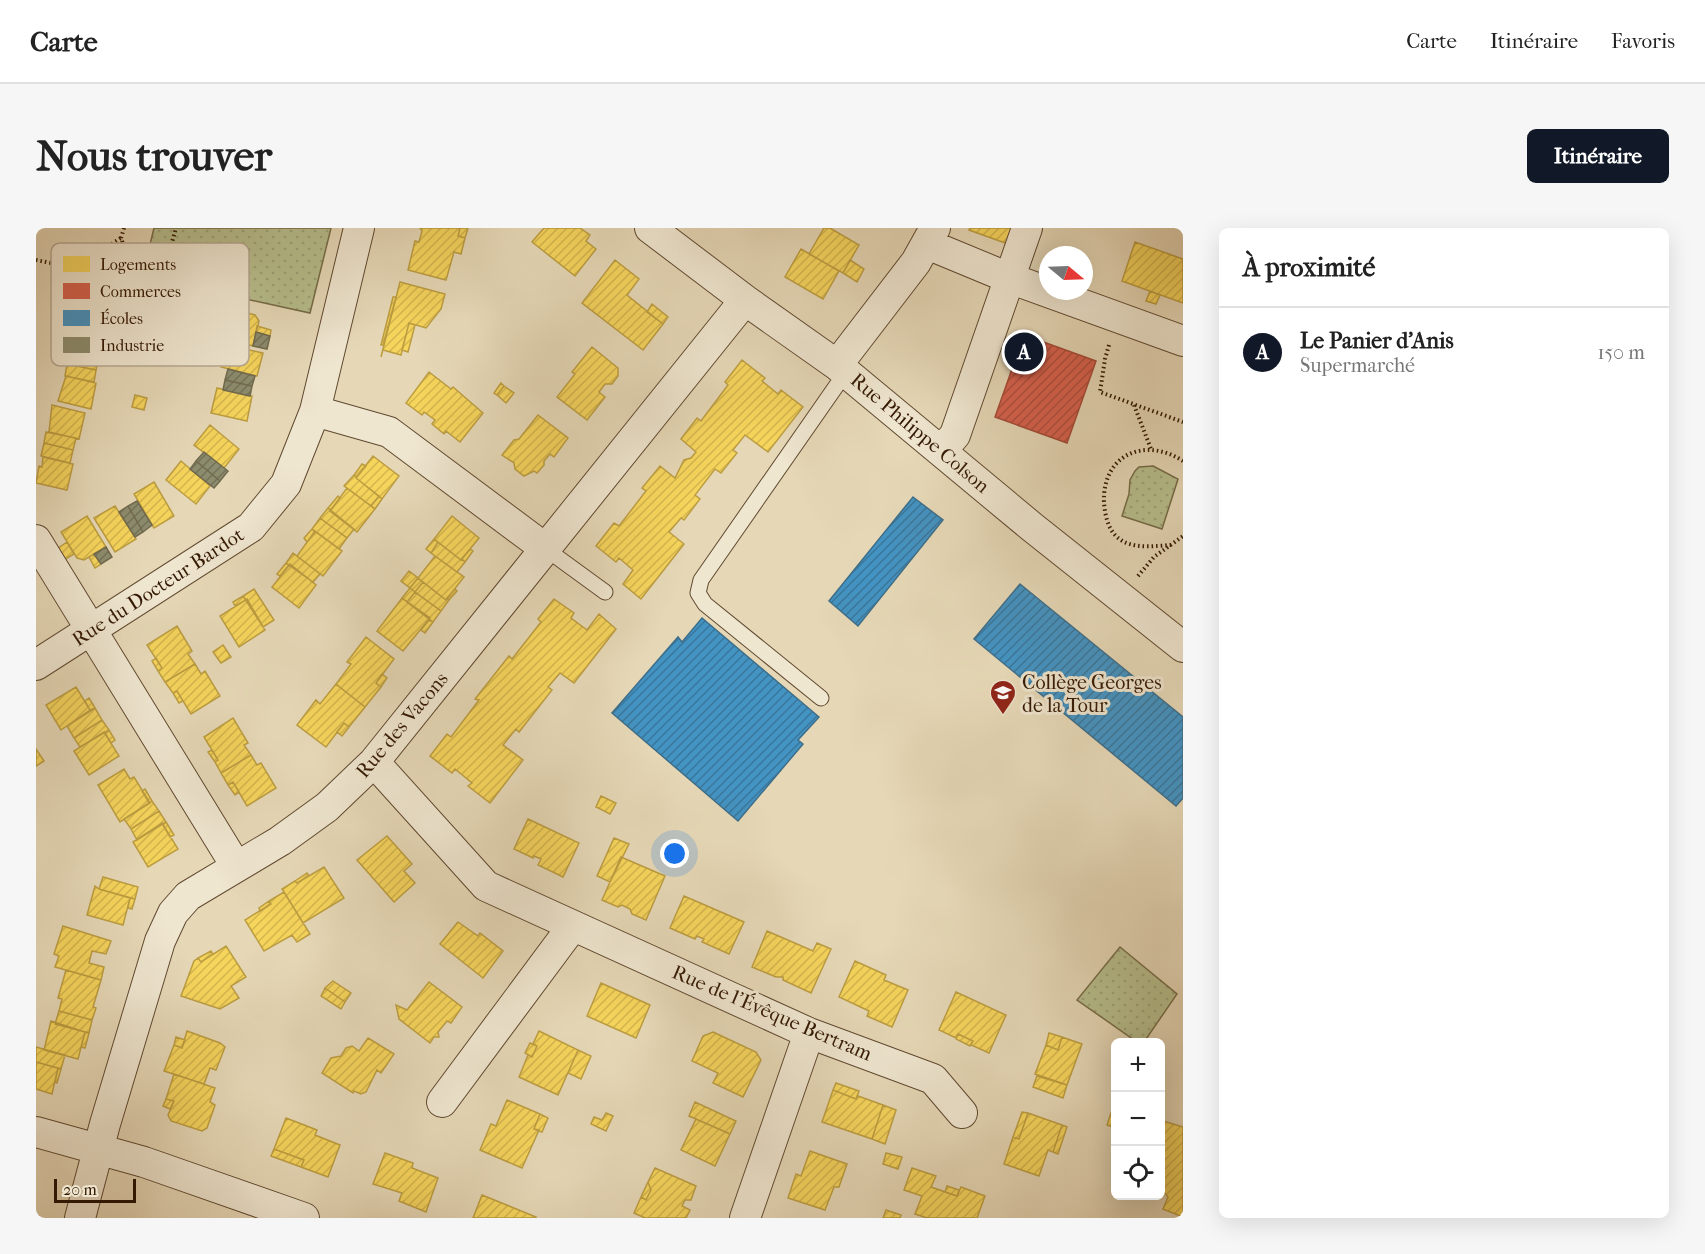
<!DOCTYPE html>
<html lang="fr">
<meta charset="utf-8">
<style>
body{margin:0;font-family:"IM FELL French Canon",serif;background:#f6f6f6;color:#222}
.controls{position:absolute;right:18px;bottom:18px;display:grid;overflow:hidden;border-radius:9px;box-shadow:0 6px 24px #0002}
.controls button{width:54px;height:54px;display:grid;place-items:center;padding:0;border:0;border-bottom:2px solid #e0e0e0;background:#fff;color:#222;font:30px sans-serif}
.compass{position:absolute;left:1003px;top:18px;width:54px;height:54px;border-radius:50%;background:#fff;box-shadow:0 6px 24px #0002;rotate:109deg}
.scale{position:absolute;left:18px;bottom:15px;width:82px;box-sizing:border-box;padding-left:6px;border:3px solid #341903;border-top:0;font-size:16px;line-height:21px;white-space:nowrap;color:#341903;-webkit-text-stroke:4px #efe6d0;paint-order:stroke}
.you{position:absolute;left:639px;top:626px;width:21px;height:21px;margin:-15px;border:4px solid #fff;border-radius:50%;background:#1a73e8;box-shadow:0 0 0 9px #1a73e833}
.badge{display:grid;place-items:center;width:39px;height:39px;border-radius:50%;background:#111827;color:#fff;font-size:20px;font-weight:700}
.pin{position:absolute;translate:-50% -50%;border:3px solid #fff;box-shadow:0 2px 6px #0006}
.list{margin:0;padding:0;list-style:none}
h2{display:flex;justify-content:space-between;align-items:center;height:78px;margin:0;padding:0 24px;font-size:26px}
h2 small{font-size:20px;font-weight:400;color:#767676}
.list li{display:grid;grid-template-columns:39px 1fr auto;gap:18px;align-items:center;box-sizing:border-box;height:90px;padding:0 24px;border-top:2px solid #e0e0e0}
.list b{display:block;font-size:22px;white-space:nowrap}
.list p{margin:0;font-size:20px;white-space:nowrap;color:#767676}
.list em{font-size:20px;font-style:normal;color:#767676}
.icon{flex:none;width:33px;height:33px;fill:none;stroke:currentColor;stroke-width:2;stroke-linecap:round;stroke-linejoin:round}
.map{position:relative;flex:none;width:1147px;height:990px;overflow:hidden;border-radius:9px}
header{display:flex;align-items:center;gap:36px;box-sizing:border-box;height:84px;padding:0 30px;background:#fff;border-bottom:2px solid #e0e0e0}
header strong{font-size:28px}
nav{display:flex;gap:33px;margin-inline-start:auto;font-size:21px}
.intro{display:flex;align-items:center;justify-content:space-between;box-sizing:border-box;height:144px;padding:0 36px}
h1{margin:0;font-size:42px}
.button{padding:15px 27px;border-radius:9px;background:#111827;color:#fff;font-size:21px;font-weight:700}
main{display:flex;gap:36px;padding:0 36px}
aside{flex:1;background:#fff;border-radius:9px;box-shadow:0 6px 24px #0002}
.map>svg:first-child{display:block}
.grass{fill:url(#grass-dots);stroke:#766c48;stroke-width:1.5}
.homes{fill:url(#homes-hatch);stroke:#bc9d41;stroke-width:1.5}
.shops{fill:url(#shops-hatch);stroke:#a54b37;stroke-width:1.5}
.schools{fill:url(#schools-hatch);stroke:#3e6e89;stroke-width:1.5}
.industry{fill:url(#industry-hatch);stroke:#726a4e;stroke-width:1.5}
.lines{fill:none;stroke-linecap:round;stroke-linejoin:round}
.lane-casing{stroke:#604930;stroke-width:17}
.street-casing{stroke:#604930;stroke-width:32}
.path{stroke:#341903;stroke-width:4;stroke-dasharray:1.5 3;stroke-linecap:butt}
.lane{stroke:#efe6d0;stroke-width:15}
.street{stroke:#efe6d0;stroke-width:30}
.labels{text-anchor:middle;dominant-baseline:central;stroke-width:6;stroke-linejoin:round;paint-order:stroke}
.street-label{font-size:20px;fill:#341903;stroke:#efe6d0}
.poi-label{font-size:20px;fill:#341903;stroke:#efe6d0;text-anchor:start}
.key{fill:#efe6d0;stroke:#b7a892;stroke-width:1.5}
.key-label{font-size:16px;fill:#341903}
</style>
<header>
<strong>Carte</strong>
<nav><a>Carte</a><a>Itinéraire</a><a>Favoris</a></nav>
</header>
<div class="intro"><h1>Nous trouver</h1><a class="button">Itinéraire</a></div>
<main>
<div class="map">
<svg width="1147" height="990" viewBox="0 0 1147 990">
<defs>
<pattern id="grass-dots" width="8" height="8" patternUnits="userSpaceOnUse" patternTransform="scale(1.5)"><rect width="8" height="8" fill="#b7be8d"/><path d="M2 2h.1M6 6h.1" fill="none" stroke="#9ea378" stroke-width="1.8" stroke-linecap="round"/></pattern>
<pattern id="homes-hatch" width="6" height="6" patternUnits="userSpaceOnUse" patternTransform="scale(1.5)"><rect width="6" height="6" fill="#f6d55c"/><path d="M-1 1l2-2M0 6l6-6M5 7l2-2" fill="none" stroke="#d4b64e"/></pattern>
<pattern id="shops-hatch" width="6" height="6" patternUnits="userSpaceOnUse" patternTransform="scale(1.5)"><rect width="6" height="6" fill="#d6604d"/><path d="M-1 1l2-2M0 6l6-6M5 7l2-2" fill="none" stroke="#ae4e3e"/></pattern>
<pattern id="schools-hatch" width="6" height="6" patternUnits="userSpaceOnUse" patternTransform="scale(1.5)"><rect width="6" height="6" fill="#4393c3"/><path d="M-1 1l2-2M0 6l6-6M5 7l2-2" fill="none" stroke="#39779c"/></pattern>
<pattern id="industry-hatch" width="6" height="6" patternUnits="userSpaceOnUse" patternTransform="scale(1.5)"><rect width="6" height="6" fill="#8c8c6e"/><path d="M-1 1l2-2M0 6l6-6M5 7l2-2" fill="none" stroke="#737258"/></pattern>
</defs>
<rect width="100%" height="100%" fill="#e6d8b7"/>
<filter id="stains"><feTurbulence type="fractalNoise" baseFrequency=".00333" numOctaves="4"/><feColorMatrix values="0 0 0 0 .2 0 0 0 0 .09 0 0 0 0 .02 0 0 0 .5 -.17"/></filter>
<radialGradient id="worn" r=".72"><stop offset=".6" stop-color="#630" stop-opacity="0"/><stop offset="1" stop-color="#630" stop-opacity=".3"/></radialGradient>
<path class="grass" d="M118 0H295L274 85 141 56 136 70 103 62Z
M1117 238 1142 251 1126 301 1086 288 1093 266 1094 252 1099 243 1103 239Z
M1084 719 1141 766 1108 814H1101L1041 772Z"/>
<path class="homes" d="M384 0H424L422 8 429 10 425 26 418 24 410 52 372 42 379 13 383 14 386 3Z
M424 0H432L429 10 422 8Z
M508 0H544L554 7 550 13 560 21 539 48 496 14Z
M788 0H794L823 17 807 45 773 26Z
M934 0H977L972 16 933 2Z
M1099 14 1147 31V75L1086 53Z
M765 21 803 43 787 71 749 49Z
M579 32 603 51 591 67 627 96 607 122 546 75Z
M814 32 828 41 821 54 807 45Z
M364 54 409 66 405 81 390 100 373 95 365 127 347 122 345 129Z
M1114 63 1124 67 1120 76 1110 73Z
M357 69H360L347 117H345Z
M616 76 632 89 627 96 611 84Z
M191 80 219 87 223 93 217 118 183 109Z
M373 95 379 97 372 124 366 122Z
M221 98 235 102 234 108 220 104Z
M190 117 227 125 221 148 185 139Z
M556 119 582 140V148L576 156H569L563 164 569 169 551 192 521 169 539 146 536 144Z
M34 124 63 130 60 142 31 136Z
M706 132 729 150 726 153 742 166 745 162 767 179 732 224 709 207 697 222 701 225 685 245 679 241 659 267 664 271 648 292 645 290 633 304 648 316 605 371 587 356 597 342 583 330 580 334 560 318 578 295 583 298 610 263 606 260 624 238 639 250 648 232 655 230 660 224 645 211 661 190 665 193 692 157 689 154Z
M31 136 60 142 58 154 29 148Z
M393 144 415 161 417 159 447 185 424 214 410 203 408 206 396 196 399 192 388 184 386 187 370 175Z
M30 148 60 155 55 181 22 173Z
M465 155 468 158 461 167 458 165Z
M468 158 478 165 470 175 461 167Z
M181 160 216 168 211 193 175 185Z
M99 167 111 170 108 182 96 179Z
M16 177 49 185 43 211 13 204Z
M502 187 532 210 518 229 514 226 508 233V237L501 245 498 243 488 248 479 241 478 235 466 227 478 212 483 211Z
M174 197 203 221 188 240 158 217Z
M10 204 40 210 37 222 8 215Z
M8 215 37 222 34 235 5 228Z
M337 228 363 248 346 271 320 250Z
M7 229 37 236 31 262 0 255 3 238 6 239Z
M145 233 174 258 160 276 130 252Z
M326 236 330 238 321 249 318 247Z
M318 247 321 249 320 250 343 268 335 278 308 258Z
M118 254 138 288 118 300 98 266Z
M311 260 339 281 321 304 294 283Z
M302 268 304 270 295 282 292 280Z
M343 268 346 271 339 281 335 278Z
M79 278 100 311 79 324 58 290Z
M292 280 318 301 311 310 284 290Z
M51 288 70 319 48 332 41 330 25 304Z
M416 288 443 310 425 332 398 311Z
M284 290 311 310 303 321 276 301Z
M276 301 279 304 271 314 268 310Z
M279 303 306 323 287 348 261 328Z
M398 311 402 314 395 325 390 321Z
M31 314 38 326 28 332 21 321Z
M402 314 425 332 426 331 429 334 421 344 395 325Z
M434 321 437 323 429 334 426 331Z
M257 325 284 346 277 354 250 335Z
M58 326 65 336 59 340 53 329Z
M399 328 428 349 410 372 382 350Z
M250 335 253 337 244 348 241 346Z
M254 336 280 357 263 380 236 359Z
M373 343 382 350 374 360 365 353Z
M382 350 387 354 379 364 374 360Z
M387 354 410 372 411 370 413 372 405 383 379 364Z
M374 360 379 364 371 374 366 370Z
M218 361 238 392 227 399 207 368Z
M419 361 421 363 413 372 411 370Z
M379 364 405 383 397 394 371 374Z
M207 368 210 372 199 378 197 374Z
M366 370 394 390 367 423 341 403Z
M211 371 229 402 203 419 184 388Z
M518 371 538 385 535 390 551 402 563 386 580 401 538 455 524 445 512 459 516 462 483 504 480 501 467 517 487 532 454 575 432 558 436 555 419 541 416 545 394 528 411 506 415 509 443 472 439 471 473 428 476 431 505 394 502 391Z
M393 392 397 394 389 405 385 402Z
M141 398 156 423 152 426 159 436 129 454 122 443 126 440 111 417Z
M330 409 358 431 340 455 345 459 329 479 300 456 315 436 311 434Z
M187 417 195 429 185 435 177 424Z
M120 430 126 440 122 443 116 433Z
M159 436 165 446 169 443 184 468 155 486 141 463 137 465 129 454Z
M346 446 351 450 345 459 340 455Z
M300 456 329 479 313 499 308 495 290 519 261 497 280 472 284 476Z
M40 459 54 482 25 502 10 477Z
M141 463 147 473 143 475 137 465Z
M53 470 59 480 54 482 49 473Z
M59 480 66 492 38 510 31 498Z
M197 490 212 515 208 517 215 527 185 545 179 534 182 532 168 509Z
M66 492 73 502 44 519 38 510Z
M308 495 313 499 306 508 301 504Z
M73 502 79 512 75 515 69 505Z
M68 504 83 528 53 547 38 523Z
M0 521 8 533 0 538Z
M176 522 182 532 179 534 172 524Z
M215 527 221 537 225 535 240 560 211 578 197 554 192 557 185 545Z
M88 541 94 551 98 549 114 575 84 594 62 557Z
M197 554 203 564 199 567 192 557Z
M109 561 116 573 113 575 106 563Z
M565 568 580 575 574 586 560 579Z
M116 573 123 583 95 601 88 591Z
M123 583 130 594 101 612 95 601Z
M492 591 543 615 527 649 502 637 505 631 498 628 497 630 478 621Z
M130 594 138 607 134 609 127 597Z
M126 595 142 621 112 639 97 614Z
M351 608 376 636 368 643 379 655 358 674 321 632Z
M578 610 593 616 574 654 561 648Z
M585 629 629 648 610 692 596 686 594 681 586 677 582 679 566 672Z
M288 639 308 670 267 695 246 661 259 653 261 655Z
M271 645 273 648 261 655 259 653Z
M67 649 102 659 99 671 63 661Z
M59 658 63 661 94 670 87 697 51 687Z
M248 664 274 706 261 714 256 707 228 723 209 692 235 676 233 673Z
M648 668 708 694 693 726 666 714 668 711 661 708 659 711 634 700Z
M94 670 99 671 96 681 92 680Z
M233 673 235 676 224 683 223 680Z
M422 694 442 708 444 705 467 723 447 750 404 716Z
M27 698 75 713 70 726 56 723 53 735 68 739 65 752 19 739 23 728 18 726Z
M731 703 777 723 781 715 795 721 775 765 747 752V749H740L716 739Z
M190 718 210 749 195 758 203 770 184 781 145 768 158 733 162 730 165 734Z
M175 723 177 726 165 734 162 730Z
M819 733 850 747 848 752 872 762 856 799 831 788 833 783 803 769Z
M30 742 65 752 57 779 60 780 56 792 23 783 26 771 22 770Z
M297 753 315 765 309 774 289 760Z
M393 754 426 779 415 795 411 793 402 804 403 809H398L394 815 363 791 360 777 371 782Z
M565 755 614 777 600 810 551 788Z
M289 760 309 774 305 781 285 768Z
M920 764 970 787 953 825 935 817 937 813 922 806 920 810 903 802Z
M23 783 56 792 53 805 19 796Z
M15 793 49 804 42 831 8 822Z
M151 803 184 815 189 819 180 842 174 840 168 856 128 843 138 817 146 820Z
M503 803 542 822 522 867 483 849 492 827 496 829 501 818 497 816Z
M49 804 53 805 49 820 45 819Z
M677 804 720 824 725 832 707 869 677 855 682 845 656 833 667 808Z
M1013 805 1026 809 1022 822 1010 817Z
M922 806 937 813 934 818 920 811Z
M140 809 149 812 146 820 138 817Z
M1026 809 1046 816 1031 857 999 846 1010 817 1022 822Z
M332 810 358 826 345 845 341 842 330 864 325 866 318 863 317 865 286 845 295 830 305 828 310 820 316 818 323 823Z
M494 815 501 818 496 829 489 825Z
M0 819 29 827 25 841 0 834Z
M542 822 555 828 545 851 532 845Z
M0 834 22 840 16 866 0 861Z
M22 840 25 841 21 855 19 854Z
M138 846 179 860 174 874 179 877 171 900 166 903 135 893 132 887 138 873 130 871Z
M1001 848 1031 857 1027 870 997 859Z
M800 855 823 863 820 871 797 862Z
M797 862 820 871 822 868 847 877 836 911 786 894Z
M130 871 138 873 134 881 127 878Z
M471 872 504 886 498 901 503 902 486 940 444 922 455 896 460 898Z
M659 874 700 893 694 906 653 888Z
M847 877 860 882 849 916 836 911Z
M986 884 992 885 983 911 977 909Z
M570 885 577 888 570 903 555 896 558 889 566 892Z
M992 885 1026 897 1017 924 1012 922 1003 948 968 936 977 909 983 911Z
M1075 885 1080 887V900L1071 897Z
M504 886 512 890 506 904 498 901Z
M250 890 281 902 279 907 304 917 292 949 265 939 268 932 238 921Z
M660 891 694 906 679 938 645 922Z
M1124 892 1147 899V989L1127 981 1132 969 1124 959Z
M1026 897 1031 899 1022 926 1017 924Z
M238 921 268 932 265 939 235 928Z
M774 923 811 936 803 959H798L789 982 752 970 760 946 765 948Z
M349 925 377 935 376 940 402 950 390 984 363 973 366 965 337 956Z
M850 925 866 929 862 941 847 936Z
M619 940 660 958 655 972H649L646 978 654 982 650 990H609L598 985 605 969 610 972 615 962 612 954Z
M876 940 900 948 895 959 921 968 925 959 949 968 941 990H891L879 986 886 968 868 962Z
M612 954 615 962 610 972 605 969Z
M911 958 923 962 921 968 909 964Z
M446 967 500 989V990H437Z
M850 982 865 987 864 990H847Z"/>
<path class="shops" d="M988 107 1060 133 1031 215 959 189Z"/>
<path class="schools" d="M877 269 907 292 822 398 793 373Z
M984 356 1147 489V570L1140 578 938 411Z
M666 390 783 489 762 512 767 516 702 593 576 485 642 409 646 414Z"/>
<path class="industry" d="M220 104 234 108 231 121 217 118Z
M192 141 219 148 216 158 189 152Z
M189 152 216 158 214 168 187 162Z
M168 224 192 243 184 253 160 233Z
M160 233 184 253 178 260 154 241Z
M101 273 116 297 107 304 92 278Z
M92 278 107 304 99 309 83 284Z
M70 319 76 329 65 336 58 326Z"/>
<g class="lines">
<defs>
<path id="lane" d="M510 321 569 364
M785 470 669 376 662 365 665 352 810 144"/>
<path id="street" d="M614 0 709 72 801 137 996 299 1147 419
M891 16 973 50 1147 113
M801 137 880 34 899 0
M279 183 353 204 510 321
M905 223 919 207 991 0
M0 312 200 638
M0 437 215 299 250 256 279 183 323 0
M338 534 450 658 773 805 897 851 926 885
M406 874 536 699
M0 904 108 934 268 990
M44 990 69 896 124 713 137 685 152 668 244 613 291 579 338 534 709 72
M709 990 773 805"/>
</defs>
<use href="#lane" class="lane-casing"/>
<use href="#street" class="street-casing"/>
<path class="path" d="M88 0 85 10 95 39 114 43 129 39 140 0
M0 32 25 37 57 28 85 10
M1073 117 1069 131 1064 164 1147 194
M1098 177 1115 221
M1135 317C1119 318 1095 322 1081 309 1072 301 1069 287 1068 275 1066 227 1108 208 1147 233
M1102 348 1118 329 1147 308"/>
<use href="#lane" class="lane"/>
<use href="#street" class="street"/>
</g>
<defs>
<symbol id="school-pin" viewBox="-11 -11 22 30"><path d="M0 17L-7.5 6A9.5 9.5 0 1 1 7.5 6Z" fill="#8f2418" stroke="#efe6d0"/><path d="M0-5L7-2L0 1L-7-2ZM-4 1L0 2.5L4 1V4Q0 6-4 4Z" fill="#fff"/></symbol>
</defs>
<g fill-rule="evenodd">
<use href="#school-pin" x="952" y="450" width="30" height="40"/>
</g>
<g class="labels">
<g class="street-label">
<text transform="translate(884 205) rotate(40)">Rue Philippe Colson</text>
<text transform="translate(122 359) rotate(-33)">Rue du Docteur Bardot</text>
<text transform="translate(366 497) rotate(-50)">Rue des Vacons</text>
<text transform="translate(736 785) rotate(23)">Rue de l'Évêque Bertram</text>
</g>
<g class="poi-label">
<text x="986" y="454">Collège Georges<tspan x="986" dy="23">de la Tour</tspan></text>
</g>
</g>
<rect x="15" y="15" width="198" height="123" rx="9" class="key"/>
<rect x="27" y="28" width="27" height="16" fill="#f6d55c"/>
<rect x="27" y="55" width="27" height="16" fill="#d6604d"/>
<rect x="27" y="82" width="27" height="16" fill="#4393c3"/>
<rect x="27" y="109" width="27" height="16" fill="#8c8c6e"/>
<g class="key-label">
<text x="64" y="42">Logements</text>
<text x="64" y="69">Commerces</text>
<text x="64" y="96">Écoles</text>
<text x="64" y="123">Industrie</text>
</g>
<rect width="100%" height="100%" filter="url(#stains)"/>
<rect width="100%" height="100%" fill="url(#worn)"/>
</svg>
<div class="controls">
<button>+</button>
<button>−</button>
<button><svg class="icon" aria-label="locate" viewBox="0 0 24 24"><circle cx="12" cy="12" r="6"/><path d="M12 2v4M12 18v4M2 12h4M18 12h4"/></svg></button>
</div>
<svg class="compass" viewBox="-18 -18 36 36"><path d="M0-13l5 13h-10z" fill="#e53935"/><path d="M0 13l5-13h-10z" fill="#767676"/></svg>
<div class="scale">20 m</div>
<div class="you"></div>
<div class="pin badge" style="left:988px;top:124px">A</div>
</div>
<aside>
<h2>À proximité<small></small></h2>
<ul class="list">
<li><span class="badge">A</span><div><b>Le Panier d'Anis</b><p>Supermarché</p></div><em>150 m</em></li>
</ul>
</aside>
</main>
